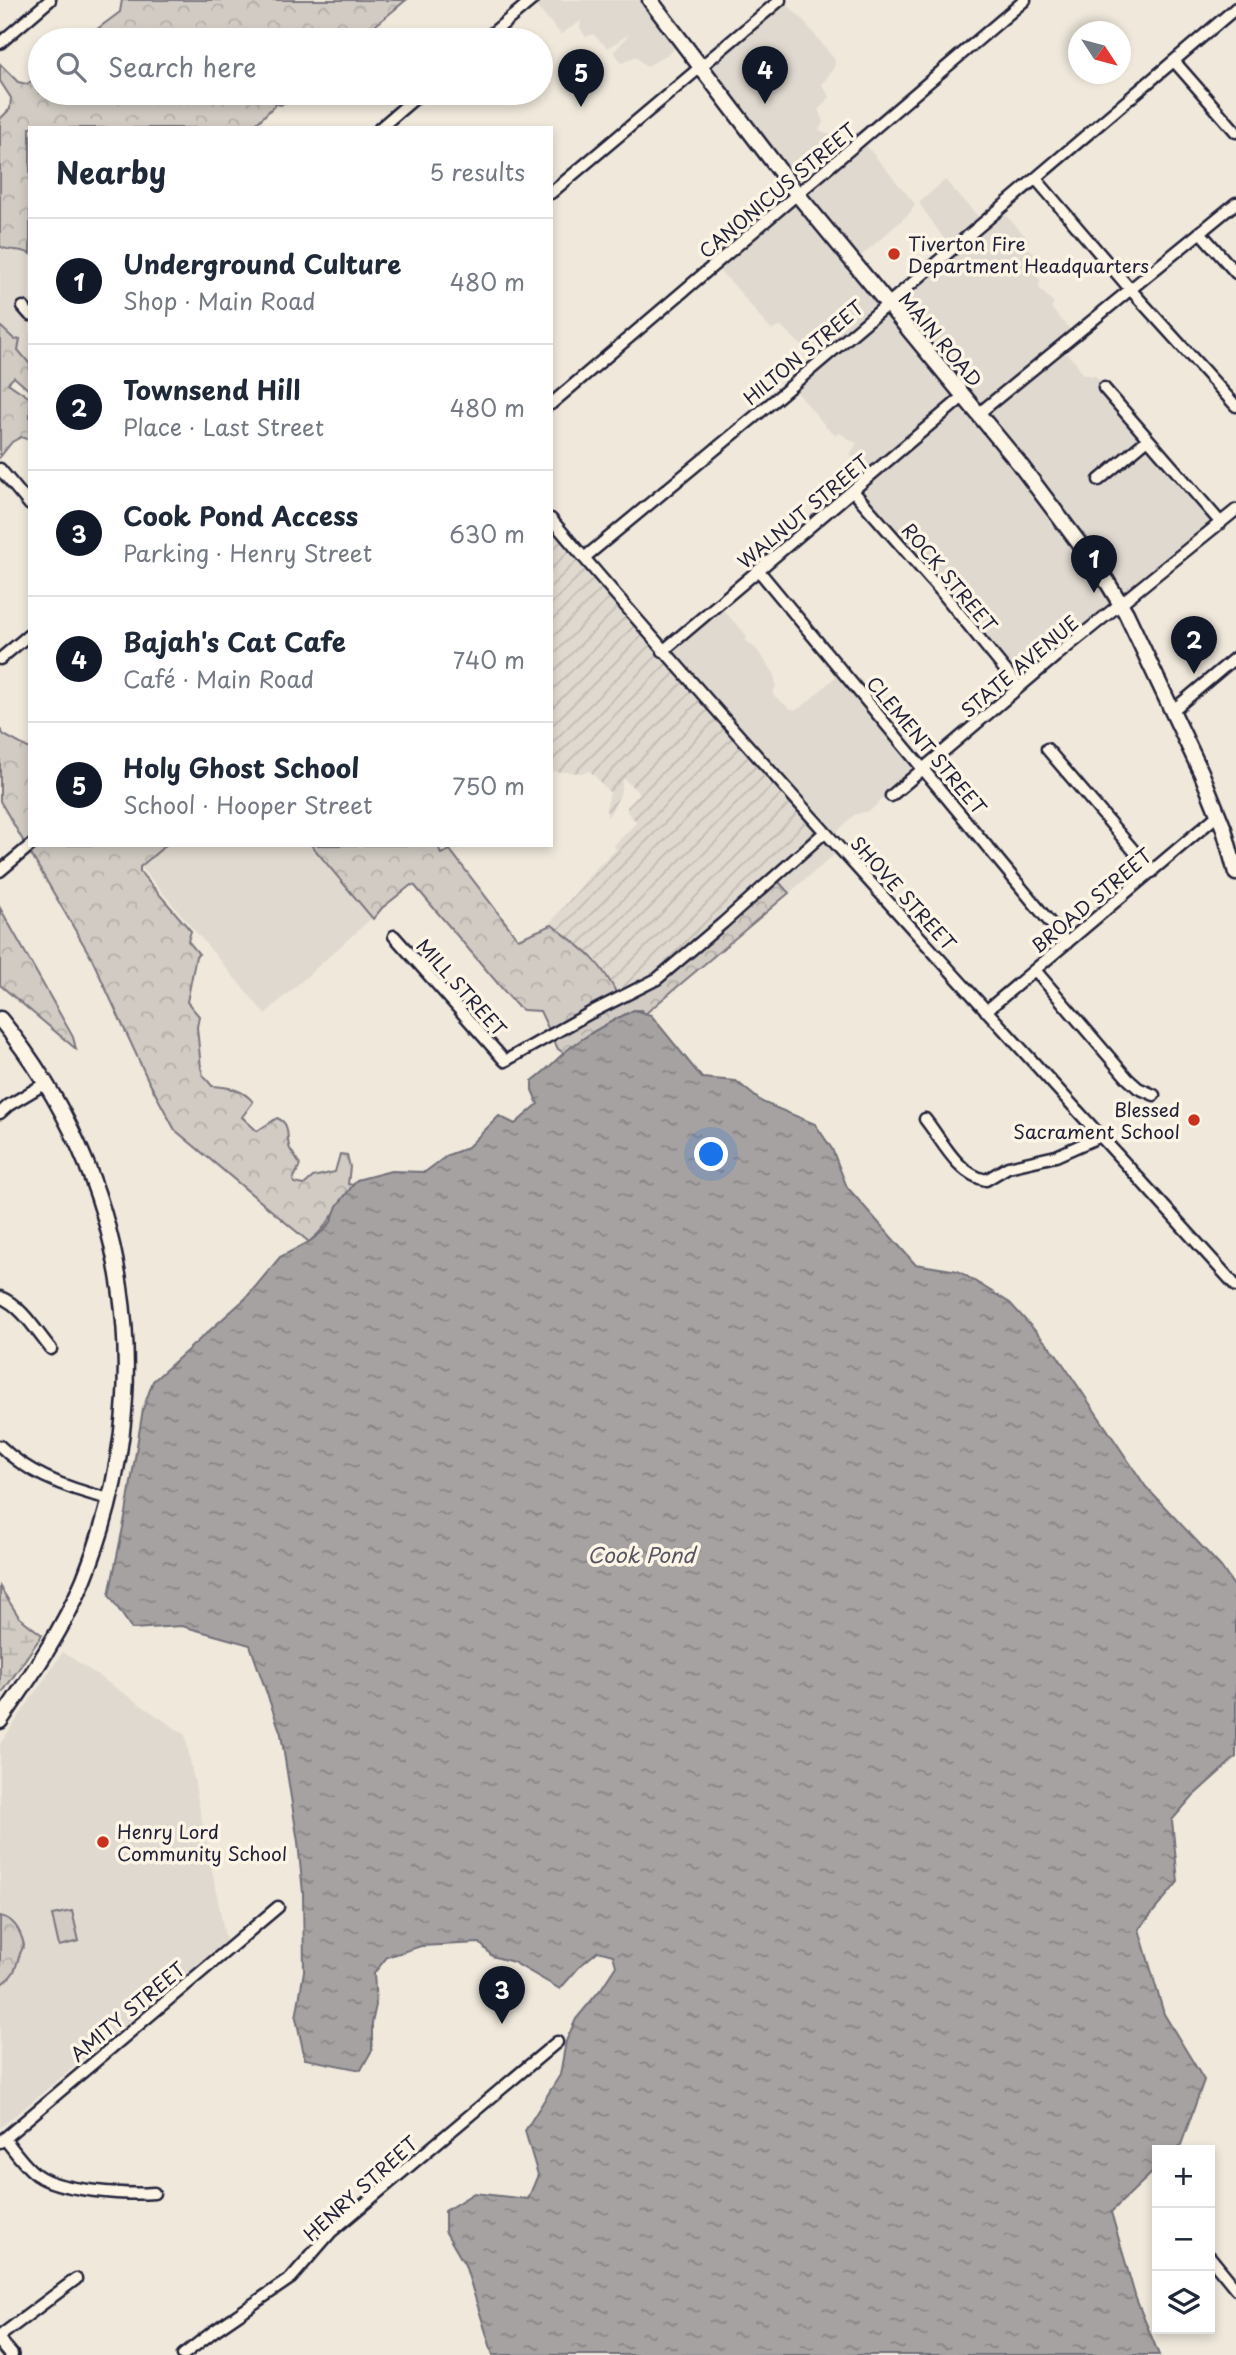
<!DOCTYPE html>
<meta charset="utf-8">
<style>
body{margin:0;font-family:"Playpen Sans",sans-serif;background:#f2f2f3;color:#1f2937}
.controls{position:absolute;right:21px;bottom:21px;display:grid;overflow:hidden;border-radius:0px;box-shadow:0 4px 10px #0003}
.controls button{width:63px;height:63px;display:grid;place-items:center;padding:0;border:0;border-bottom:2px solid #e0e1e3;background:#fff;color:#1f2937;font:35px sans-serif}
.compass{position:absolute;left:1068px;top:21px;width:63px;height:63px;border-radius:50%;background:#fff;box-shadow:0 4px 10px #0003;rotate:126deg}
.you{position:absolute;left:712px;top:1155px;width:24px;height:24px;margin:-18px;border:5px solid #fff;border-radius:50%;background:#1a73e8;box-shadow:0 0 0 10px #1a73e833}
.badge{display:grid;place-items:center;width:46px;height:46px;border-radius:50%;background:#111827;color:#fff;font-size:23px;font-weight:700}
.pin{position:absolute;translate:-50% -58px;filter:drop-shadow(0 2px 4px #0008)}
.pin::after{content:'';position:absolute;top:37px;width:24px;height:21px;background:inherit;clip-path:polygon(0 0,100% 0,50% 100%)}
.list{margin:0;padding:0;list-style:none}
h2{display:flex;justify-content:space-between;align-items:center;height:91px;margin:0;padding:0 28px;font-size:30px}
h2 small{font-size:23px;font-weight:400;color:#747a83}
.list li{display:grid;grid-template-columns:46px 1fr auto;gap:21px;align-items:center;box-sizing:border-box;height:126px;padding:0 28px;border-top:2px solid #e0e1e3}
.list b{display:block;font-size:26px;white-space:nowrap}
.list p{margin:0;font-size:23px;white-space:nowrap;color:#747a83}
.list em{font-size:23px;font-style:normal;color:#747a83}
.icon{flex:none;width:38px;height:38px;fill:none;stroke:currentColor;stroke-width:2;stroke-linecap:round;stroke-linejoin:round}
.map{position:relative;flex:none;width:1236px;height:2355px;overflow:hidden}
.search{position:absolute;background:#fff;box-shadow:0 4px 10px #0003;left:28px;top:28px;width:525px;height:77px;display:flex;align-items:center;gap:18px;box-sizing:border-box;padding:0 24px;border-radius:38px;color:#747a83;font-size:26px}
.panel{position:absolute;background:#fff;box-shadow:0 4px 10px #0003;left:28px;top:126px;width:525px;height:721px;border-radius:0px}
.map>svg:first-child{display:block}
.built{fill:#e0d9cf}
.industrial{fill:url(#industrial-furrows)}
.forest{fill:url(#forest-crowns);stroke:#7a767f;stroke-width:2}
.wetland{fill:url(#wetland-marsh);stroke:#7a767f;stroke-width:2}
.pitch{fill:#d1cbc3;stroke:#7a767f;stroke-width:2}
.water{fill:url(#water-ripples);stroke:#716f79;stroke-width:2}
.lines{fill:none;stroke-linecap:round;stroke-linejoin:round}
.minor-casing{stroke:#22223b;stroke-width:15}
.tertiary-casing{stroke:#22223b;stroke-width:18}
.secondary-casing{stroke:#22223b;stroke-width:19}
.minor{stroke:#fcf5e5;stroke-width:10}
.tertiary{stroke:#fcf5e5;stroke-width:12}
.secondary{stroke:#fcf5e5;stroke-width:14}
.poi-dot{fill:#c8321e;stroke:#fcf5e5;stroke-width:2.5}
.labels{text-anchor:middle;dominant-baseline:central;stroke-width:7;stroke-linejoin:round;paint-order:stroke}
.street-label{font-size:19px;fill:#22223b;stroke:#fcf5e5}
.poi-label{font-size:19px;fill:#22223b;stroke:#fcf5e5;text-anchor:start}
.water-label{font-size:21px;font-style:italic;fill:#575564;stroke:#fcf5e5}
</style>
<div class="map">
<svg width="1236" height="2355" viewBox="0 0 1236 2355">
<defs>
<pattern id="industrial-furrows" width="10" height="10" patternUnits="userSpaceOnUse" patternTransform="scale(1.75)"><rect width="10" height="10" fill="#e0d9cf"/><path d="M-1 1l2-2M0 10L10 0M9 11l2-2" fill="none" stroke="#c0bab3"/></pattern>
<pattern id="forest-crowns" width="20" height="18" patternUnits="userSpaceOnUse" patternTransform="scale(1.75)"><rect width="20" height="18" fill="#d1cbc3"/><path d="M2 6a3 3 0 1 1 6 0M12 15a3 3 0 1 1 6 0" fill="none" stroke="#b3aea8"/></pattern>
<pattern id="wetland-marsh" width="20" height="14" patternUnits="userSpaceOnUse" patternTransform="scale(1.75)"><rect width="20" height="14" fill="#d1cbc3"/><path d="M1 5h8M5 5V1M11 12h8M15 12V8" fill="none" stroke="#b3aea8"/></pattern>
<pattern id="water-ripples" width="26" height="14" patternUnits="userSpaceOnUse" patternTransform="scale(1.75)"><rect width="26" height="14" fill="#a6a2a2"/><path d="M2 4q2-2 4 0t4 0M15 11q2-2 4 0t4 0" fill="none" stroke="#878485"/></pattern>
</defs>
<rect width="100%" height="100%" fill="#efe8db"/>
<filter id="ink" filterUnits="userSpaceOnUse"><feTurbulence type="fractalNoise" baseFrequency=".0143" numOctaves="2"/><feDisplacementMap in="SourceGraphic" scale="14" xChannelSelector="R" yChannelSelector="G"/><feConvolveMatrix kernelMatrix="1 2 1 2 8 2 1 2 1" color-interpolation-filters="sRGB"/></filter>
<g filter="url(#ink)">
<path class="built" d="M535 0H651L681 42 671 52 646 67 636 56 622 63 614 52 629 34 608 48 593 34 586 37 580 28 581 21 561 34 532 2Z
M784 1 803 20 835 60 834 67 822 85 830 97 818 110 824 121 819 130 833 136 847 153 864 143 915 204 910 213 853 263 890 308 954 253 919 203 945 180 982 221 1001 210 1029 240 1027 246 1043 263 1035 274 1040 280 1039 288 1054 303 1051 308 1075 335 1062 349 1077 364 1082 374 1095 376 1105 385 1216 520 1022 683 855 494 871 477 850 454 857 443 849 440 840 433 835 435 827 428 793 387 815 366 803 353 801 345 781 326 772 330 765 323 733 284 715 267 795 200 707 66Z
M0 246 7 251 22 249 30 254V364L18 350 15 340 0 326Z
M719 606 740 628 747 636 746 641 756 649 774 673 776 686 772 694 789 708 795 710 802 707 842 671 921 767 883 798 871 810 854 815 832 837 840 850 789 893 775 879 664 651Z
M158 845H308L374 916 265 1014 136 861Z
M63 1652 185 1735 226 1941 0 2128V1744Z"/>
<path class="industrial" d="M551 520 825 831 675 966 618 996 608 975 595 958 550 923 596 868 616 850 614 845 637 822 627 812V807L640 794 623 778 620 795 608 817 606 809 610 793 590 771 581 773 551 771Z"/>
<path class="forest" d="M122 0H406L358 40H91L96 30 120 12Z
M0 64 18 82 27 84 40 75V93H296L281 105 276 104 252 128H30V254C19 247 10 253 0 246V119L10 109 11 98 0 81Z
M0 326 15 340 20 339 18 350 30 364V391L14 377 8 383 30 398V440L21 437 12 442 0 457Z
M0 729 4 735 30 749V845H166L140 867V872L191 931 188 941 199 954 196 956 187 1002 199 1016 197 1027 201 1068 203 1075 212 1086C227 1087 243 1089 253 1102L242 1117 257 1131 277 1118C292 1124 285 1137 290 1149 293 1154 297 1159 300 1165L293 1180 294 1183 304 1185 313 1177 335 1172 340 1154 347 1155 350 1167 348 1184 353 1185C338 1205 329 1226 309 1242L175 1130 148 1080 92 959 0 801Z
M311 845H438L441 854 450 850 518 939 552 925C583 949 600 959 618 996L659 979 776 879 789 893 645 1014 641 1010H634L594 1031 564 1053 558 1049 540 1011 523 1010 516 1005 415 886 411 885 382 908 373 919Z
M0 908 73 1037 76 1049 0 985Z
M0 1916C15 1919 21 1932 24 1945 13 1965 21 1971 0 1985Z"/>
<path class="wetland" d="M0 1587 19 1617 42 1635 0 1696Z"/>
<path class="pitch" d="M72 1911 79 1941 59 1946 52 1915Z"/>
<path class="water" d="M634 1010 651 1015 702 1078 736 1081 762 1102 815 1124 832 1149 847 1187 915 1264 958 1271 1010 1303 1057 1355 1146 1487 1221 1567 1236 1589V1757L1193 1796 1172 1820 1178 1882 1139 1929 1164 2014 1204 2080 1181 2145 1175 2150H1157V2168L1111 2212 1136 2299 1159 2355H493L465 2265 445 2231V2211L474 2193 528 2199 538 2175 525 2131 560 2075 566 2041 576 2019 601 1989 616 1966 613 1955 598 1951 580 1966 560 1989 513 1962 492 1956 480 1943 421 1946 387 1957 374 1973 376 2005 372 2023V2050L361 2070 305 2059 296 2018 304 1971 303 1893 298 1842 281 1734 250 1645 182 1626 132 1629 109 1595 126 1513 143 1409 153 1381 246 1298 280 1257 309 1242 323 1231 331 1222 337 1206 357 1180 391 1171 425 1172 448 1155 467 1148 499 1116 515 1124 538 1104 532 1090V1081C545 1072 555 1061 566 1051 587 1034 610 1022 634 1010Z"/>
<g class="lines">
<defs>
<path id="minor" d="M484 40 532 0
M0 43 50 0
M1174 61 1236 132
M380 128 421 93
M1036 179 1130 289 1236 406
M551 193 780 0
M1200 232 1236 273
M23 307 30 315
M1104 388 1221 523
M551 404 1025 0
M978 414 1236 203
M0 469 30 505
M1099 480 1148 439
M853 491 940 590 1019 687
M551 519C773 781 1007 1031 1236 1286
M584 558 776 399 1236 8
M759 571 1067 943
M663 651 964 396
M0 659 30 634
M1172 711 1236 657
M1047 749 1152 872
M891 796 1056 656 1236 510
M0 871 31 845
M394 936 505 1061 590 1013 657 979 723 923 825 832
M1035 970 1128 1079 1138 1088 1154 1095
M986 1011 1219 814
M0 1113 9 1105 46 1083
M925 1119C942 1140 957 1174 986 1180L1008 1167 1056 1156 1101 1136
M0 1297C22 1306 36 1331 51 1349
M0 1446C28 1474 72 1490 110 1499
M4 2138C14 2150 24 2166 37 2175 59 2191 127 2195 154 2193
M0 2142 278 1907
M1210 2257 1236 2289
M0 2336 76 2279
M183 2355 214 2331 291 2278 331 2232 557 2042"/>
<path id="tertiary" d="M0 2342 11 2355"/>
<path id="secondary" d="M650 0 798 195 1018 462 1103 575 1126 613 1201 772 1224 829 1236 873
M0 1019C131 1179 161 1388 84 1579 63 1630 31 1676 0 1721"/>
</defs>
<use href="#minor" class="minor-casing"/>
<use href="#tertiary" class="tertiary-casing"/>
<use href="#secondary" class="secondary-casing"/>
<use href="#minor" class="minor"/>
<use href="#tertiary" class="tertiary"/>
<use href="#secondary" class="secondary"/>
</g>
</g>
<g class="poi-dot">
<circle cx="894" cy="254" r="7"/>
<circle cx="1194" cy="1120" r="7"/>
<circle cx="103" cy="1842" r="7"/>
</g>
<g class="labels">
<g class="street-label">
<text transform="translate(777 190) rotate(-40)">CANONICUS STREET</text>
<text transform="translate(941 339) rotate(50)">MAIN ROAD</text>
<text transform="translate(803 352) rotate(-40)">HILTON STREET</text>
<text transform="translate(803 511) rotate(-40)">WALNUT STREET</text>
<text transform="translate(950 577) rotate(50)">ROCK STREET</text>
<text transform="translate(1019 666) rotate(-40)">STATE AVENUE</text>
<text transform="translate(927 745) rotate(50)">CLEMENT STREET</text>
<text transform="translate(904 893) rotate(48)">SHOVE STREET</text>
<text transform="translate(1091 900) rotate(-40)">BROAD STREET</text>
<text transform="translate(462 987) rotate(48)">MILL STREET</text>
<text transform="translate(127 2011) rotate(-40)">AMITY STREET</text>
<text transform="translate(360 2188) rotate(-42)">HENRY STREET</text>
</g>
<g class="poi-label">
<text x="908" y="243">Tiverton Fire<tspan x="908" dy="22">Department Headquarters</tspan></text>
<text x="1180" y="1109" text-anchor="end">Blessed<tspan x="1180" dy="22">Sacrament School</tspan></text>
<text x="117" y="1831">Henry Lord<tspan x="117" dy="22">Community School</tspan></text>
</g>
<g class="water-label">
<text x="641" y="1554">Cook Pond</text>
</g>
</g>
</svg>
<div class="controls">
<button>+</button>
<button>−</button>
<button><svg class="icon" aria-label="layers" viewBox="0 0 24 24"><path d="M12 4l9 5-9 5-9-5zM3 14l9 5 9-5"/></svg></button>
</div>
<svg class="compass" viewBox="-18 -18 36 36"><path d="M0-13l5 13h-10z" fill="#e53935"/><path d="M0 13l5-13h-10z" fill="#747a83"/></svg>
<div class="you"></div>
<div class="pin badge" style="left:1094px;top:593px">1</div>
<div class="pin badge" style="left:1194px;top:674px">2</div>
<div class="pin badge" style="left:502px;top:2024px">3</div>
<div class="pin badge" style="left:765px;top:104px">4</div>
<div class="pin badge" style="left:581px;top:107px">5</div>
<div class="search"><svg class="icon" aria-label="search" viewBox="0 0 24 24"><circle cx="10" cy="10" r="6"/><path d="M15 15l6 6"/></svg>Search here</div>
<section class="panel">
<h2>Nearby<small>5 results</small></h2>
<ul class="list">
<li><span class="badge">1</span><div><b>Underground Culture</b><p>Shop · Main Road</p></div><em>480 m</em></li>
<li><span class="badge">2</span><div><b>Townsend Hill</b><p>Place · Last Street</p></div><em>480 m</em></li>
<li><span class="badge">3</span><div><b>Cook Pond Access</b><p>Parking · Henry Street</p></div><em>630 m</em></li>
<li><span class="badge">4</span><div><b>Bajah's Cat Cafe</b><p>Café · Main Road</p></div><em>740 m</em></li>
<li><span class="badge">5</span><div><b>Holy Ghost School</b><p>School · Hooper Street</p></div><em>750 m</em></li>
</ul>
</section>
</div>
